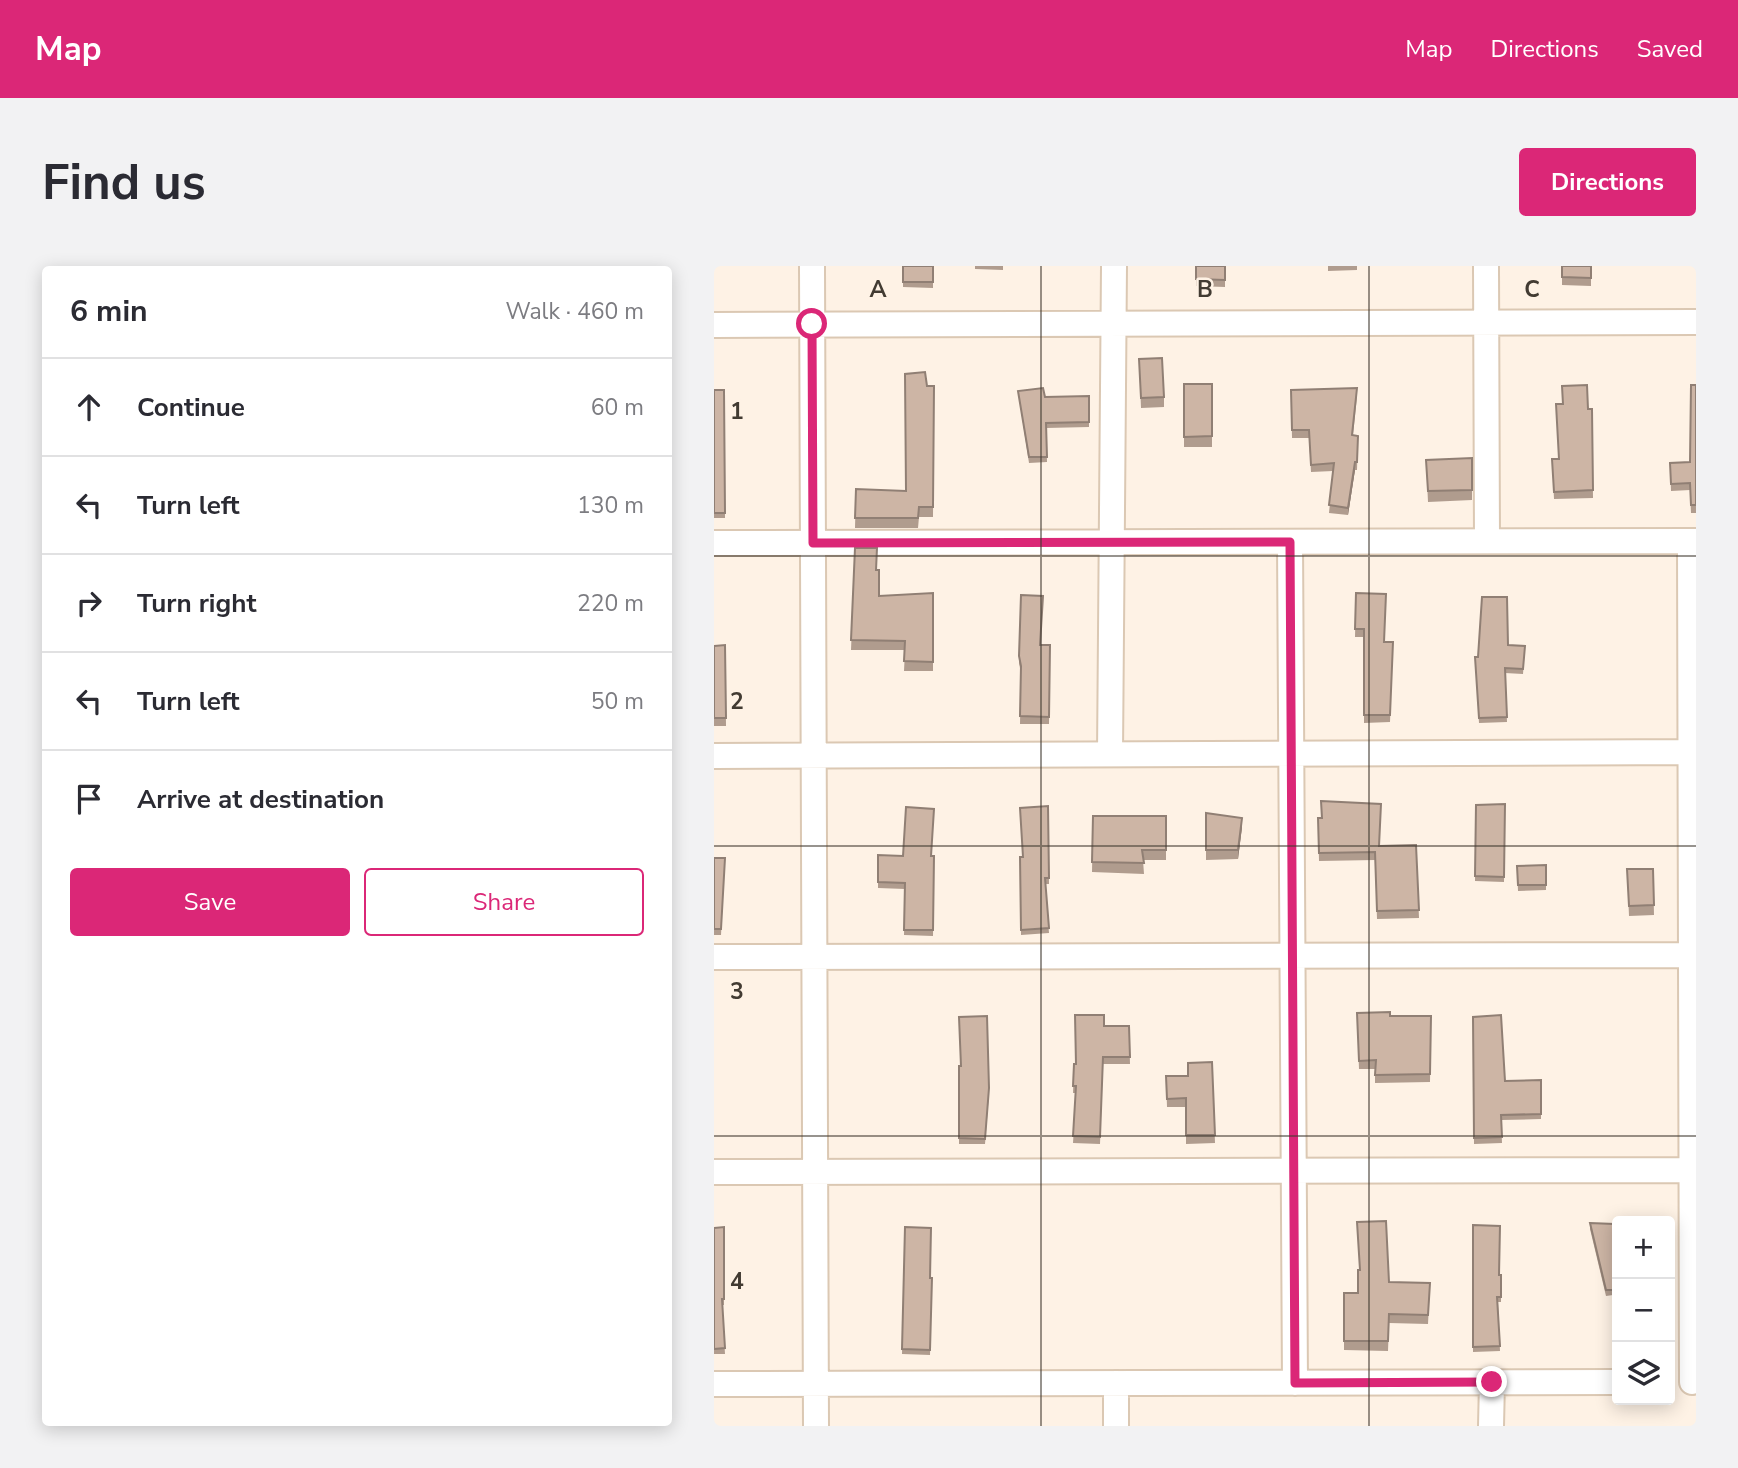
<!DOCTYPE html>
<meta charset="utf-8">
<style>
body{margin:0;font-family:"Nunito Sans",sans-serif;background:#f2f2f3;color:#2b2b33}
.controls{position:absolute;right:21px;bottom:21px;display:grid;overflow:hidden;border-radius:7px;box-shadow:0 4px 18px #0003}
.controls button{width:63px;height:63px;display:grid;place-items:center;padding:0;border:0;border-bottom:2px solid #e1e1e2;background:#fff;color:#2b2b33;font:35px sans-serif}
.stop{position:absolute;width:21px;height:21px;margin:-16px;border:5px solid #db2777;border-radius:50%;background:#fff}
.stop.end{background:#db2777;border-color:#fff;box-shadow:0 2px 7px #0008}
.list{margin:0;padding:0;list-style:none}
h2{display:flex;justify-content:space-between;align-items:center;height:91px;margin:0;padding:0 28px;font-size:30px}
h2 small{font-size:23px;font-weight:400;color:#7c7c81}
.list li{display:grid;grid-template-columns:46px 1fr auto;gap:21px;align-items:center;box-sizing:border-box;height:98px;padding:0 28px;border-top:2px solid #e1e1e2}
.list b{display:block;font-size:26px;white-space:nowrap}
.list em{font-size:23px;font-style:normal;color:#7c7c81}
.actions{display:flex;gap:14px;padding:21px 28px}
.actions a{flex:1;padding:16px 0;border:2px solid #db2777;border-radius:7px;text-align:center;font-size:24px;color:#db2777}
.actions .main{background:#db2777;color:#fff}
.icon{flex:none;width:38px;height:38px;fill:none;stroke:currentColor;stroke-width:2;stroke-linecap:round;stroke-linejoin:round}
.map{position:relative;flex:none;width:982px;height:1160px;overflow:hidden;border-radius:7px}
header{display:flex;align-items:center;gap:42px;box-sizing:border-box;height:98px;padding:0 35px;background:#db2777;color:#fff}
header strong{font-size:33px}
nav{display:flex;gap:38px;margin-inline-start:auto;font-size:24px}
.intro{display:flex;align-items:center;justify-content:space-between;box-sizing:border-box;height:168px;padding:0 42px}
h1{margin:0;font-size:49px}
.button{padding:18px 32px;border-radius:7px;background:#db2777;color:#fff;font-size:24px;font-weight:700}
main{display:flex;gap:42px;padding:0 42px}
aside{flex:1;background:#fff;border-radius:7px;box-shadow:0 4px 18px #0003}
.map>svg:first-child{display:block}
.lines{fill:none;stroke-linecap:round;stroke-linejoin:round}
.minor-casing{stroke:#dbc8b3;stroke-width:28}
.minor{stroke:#fff;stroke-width:24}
.wall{fill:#b09c8e}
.shaded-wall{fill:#907f74}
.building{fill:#cdb5a5;stroke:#907f74;stroke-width:2}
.route{stroke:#db2777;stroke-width:9}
.grid{fill:none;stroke:#423b32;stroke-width:2;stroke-opacity:0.55}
.grid-label{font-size:23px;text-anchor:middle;font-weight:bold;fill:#423b32;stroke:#fef2e5;stroke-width:5;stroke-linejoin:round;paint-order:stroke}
</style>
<header>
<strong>Map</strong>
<nav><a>Map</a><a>Directions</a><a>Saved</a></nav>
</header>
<div class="intro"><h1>Find us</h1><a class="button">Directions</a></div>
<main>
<aside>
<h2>6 min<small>Walk · 460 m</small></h2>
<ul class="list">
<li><svg class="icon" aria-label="ahead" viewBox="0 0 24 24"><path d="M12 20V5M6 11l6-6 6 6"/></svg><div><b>Continue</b></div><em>60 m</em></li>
<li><svg class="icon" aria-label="left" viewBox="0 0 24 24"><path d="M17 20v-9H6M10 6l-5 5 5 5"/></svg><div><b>Turn left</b></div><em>130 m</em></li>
<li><svg class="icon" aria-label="right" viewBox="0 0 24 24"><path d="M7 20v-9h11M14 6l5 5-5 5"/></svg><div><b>Turn right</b></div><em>220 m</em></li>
<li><svg class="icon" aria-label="left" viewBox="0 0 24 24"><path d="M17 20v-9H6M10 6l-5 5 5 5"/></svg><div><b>Turn left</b></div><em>50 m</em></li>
<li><svg class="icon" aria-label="arrive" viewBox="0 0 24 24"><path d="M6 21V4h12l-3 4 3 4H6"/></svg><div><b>Arrive at destination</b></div></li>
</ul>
<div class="actions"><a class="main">Save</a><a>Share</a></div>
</aside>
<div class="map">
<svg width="982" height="1160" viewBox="0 0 982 1160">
<rect width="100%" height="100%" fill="#fef2e5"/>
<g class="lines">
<defs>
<path id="minor" d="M98 0 102 1160
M772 0 773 275
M0 59 982 56
M976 275 978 1116
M576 276 581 1117
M0 277 982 275
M396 488 400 0
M0 490 982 486
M0 691 982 689
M0 906 982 904
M0 1118 903 1116
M402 1160V1117
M777 1160 778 1116"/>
</defs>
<use href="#minor" class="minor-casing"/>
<use href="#minor" class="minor"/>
</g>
<path class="wall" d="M189 0H219V22L189 21Z
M261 0H289V4L261 3Z
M482 0H511V21L482 20Z
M614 0H643V4L614 5Z
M848 0H877V20L848 19Z
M425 93 450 131V141L427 142Z
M470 118H498V181H470Z
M982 119V247H977L976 224 957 225 956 197 976 196Z
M213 120H220L219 251H205L204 262H141L142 223 192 225Z
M0 124H10L11 252H0Z
M577 124 643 130 639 169 644 170 643 204H641L634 249 615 247 619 205 597 206 595 172H578Z
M304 125 331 131 375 130V161L332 162 333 196 315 197Z
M874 143H878L879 232 840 233 838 193H845Z
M758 192V234L714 236 712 194Z
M141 282 162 304 165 330 219 327V405H190L191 384H137Z
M642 327 670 376H679L676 456 650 457V371H641Z
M11 379 12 460H0V380Z
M327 379H336L335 458H306L307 407 305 397V390Z
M794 379 811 380 809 408 791 407 793 456 765 457 761 391H764Z
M791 538 790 616 761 615 762 539Z
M334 540 335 618H331L335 667 307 669 306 591H309Z
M492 547 528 561 524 593 492 594Z
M379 550H452V594H429L430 608 378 606Z
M604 552 665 580 702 579 705 652 663 653 661 594 605 595Z
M164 589 220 590 219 670 190 669 191 623 164 622Z
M0 592H11L7 669H0Z
M832 599V624L804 625 803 600Z
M913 603H939L940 649 915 650Z
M643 747 676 750H717L716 816 661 817V803H645Z
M759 751 791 815 827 814V853L787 854 788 877 760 878Z
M390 760H415L416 798H389L386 878 359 877 362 827H359L360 798H362Z
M498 796 501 877 472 878V841H453L452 810H474Z
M245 800 275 828 271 878H245Z
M876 957 900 958 899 1029 892 1030 876 963Z
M759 959 785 1009H787V1036H784L786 1085 759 1086Z
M10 961V1039H8L11 1088H0V962Z
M191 961 216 1012H218L216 1089 188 1088Z
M675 1016 716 1017 714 1058 675 1057 674 1085 630 1084V1027H644Z"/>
<path class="shaded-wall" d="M641 196V204L634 249V242Z
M528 552V561L524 593V584Z"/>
<path class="building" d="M189 0H219V16H189Z
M482 0H511V14L482 13Z
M848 0H877V12L848 11Z
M448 92 450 131 427 132 425 93Z
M211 106 213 120H220L219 241H205L204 252H141L142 223 192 225 191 108Z
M470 118H498V170L470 171Z
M873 119 874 143H878L879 224 840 226 838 193H845L842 138H849L848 120Z
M977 119H982V239H977L976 217 957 218 956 197 976 196Z
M329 122 331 131 375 130V156L332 157 333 191H315L304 125Z
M643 122 638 169 644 170 643 196H641L634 242 615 239 620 197 597 199 595 164H578L577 124Z
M0 124H10L11 247H0Z
M758 192V224L714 225 712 194Z
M141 282H163L162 304H165V330L219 327V396L190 395 191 375 137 374Z
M642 327 672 328 670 376H679L676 449H650V363H641Z
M307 329 329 330 326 379H336L335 451 306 450 307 400 305 390Z
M768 331H793L794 379 811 380 809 403 791 402 793 451 765 452 761 391H764Z
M11 379 12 452H0V380Z
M607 535 667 538 665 580 702 579 705 644 663 645 661 586 605 587 604 552H608Z
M791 538 790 611 761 610 762 539Z
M334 540 335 612H331L335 662 307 664 306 591H309L306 542Z
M192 541 220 543 217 590H220L219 664H190L191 617 164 616V589L189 590Z
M492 547 528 552 524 584H492Z
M379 550H452V584H428L430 597 378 596Z
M0 592H11L7 663H0Z
M832 599V619H804L803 600Z
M913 603H939L940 639 915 640Z
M676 746V750H717L716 808 661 809 662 794 645 795 643 747Z
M361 749H390V760H415L416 791H389L386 871 359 870 362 820H359L360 798H362Z
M787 749 791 815 827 814V848L787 849 788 871 760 872 759 751Z
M273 750 275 822 271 873 245 872V800H247L245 751Z
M498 796 501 869H472V832L453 833 452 810H474V797Z
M672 955 675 1016 716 1017 714 1049 675 1048 674 1075H630V1027H644V1004H646L643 956Z
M876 957 900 958 899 1024H892Z
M759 959 786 960 785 1009H787V1031H783L786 1080 759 1081Z
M10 961V1033H8L11 1082 0 1083V962Z
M191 961 217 962 216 1012H218L216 1084 188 1083Z"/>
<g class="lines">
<path class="route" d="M98 58 99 277 576 276 581 1117 778 1116"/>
</g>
<path class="grid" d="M327 0V1160M655 0V1160M0 290H982M0 580H982M0 870H982"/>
<g class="grid-label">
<text x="164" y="31">A</text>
<text x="491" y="31">B</text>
<text x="818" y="31">C</text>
<text x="23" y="153">1</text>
<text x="23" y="443">2</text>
<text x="23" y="733">3</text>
<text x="23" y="1023">4</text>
</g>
</svg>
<div class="controls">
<button>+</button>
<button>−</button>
<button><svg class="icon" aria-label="layers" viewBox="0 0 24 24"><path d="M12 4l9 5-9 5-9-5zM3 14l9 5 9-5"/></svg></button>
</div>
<div class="stop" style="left:98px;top:58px"></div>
<div class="stop end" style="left:778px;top:1116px"></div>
</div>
</main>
